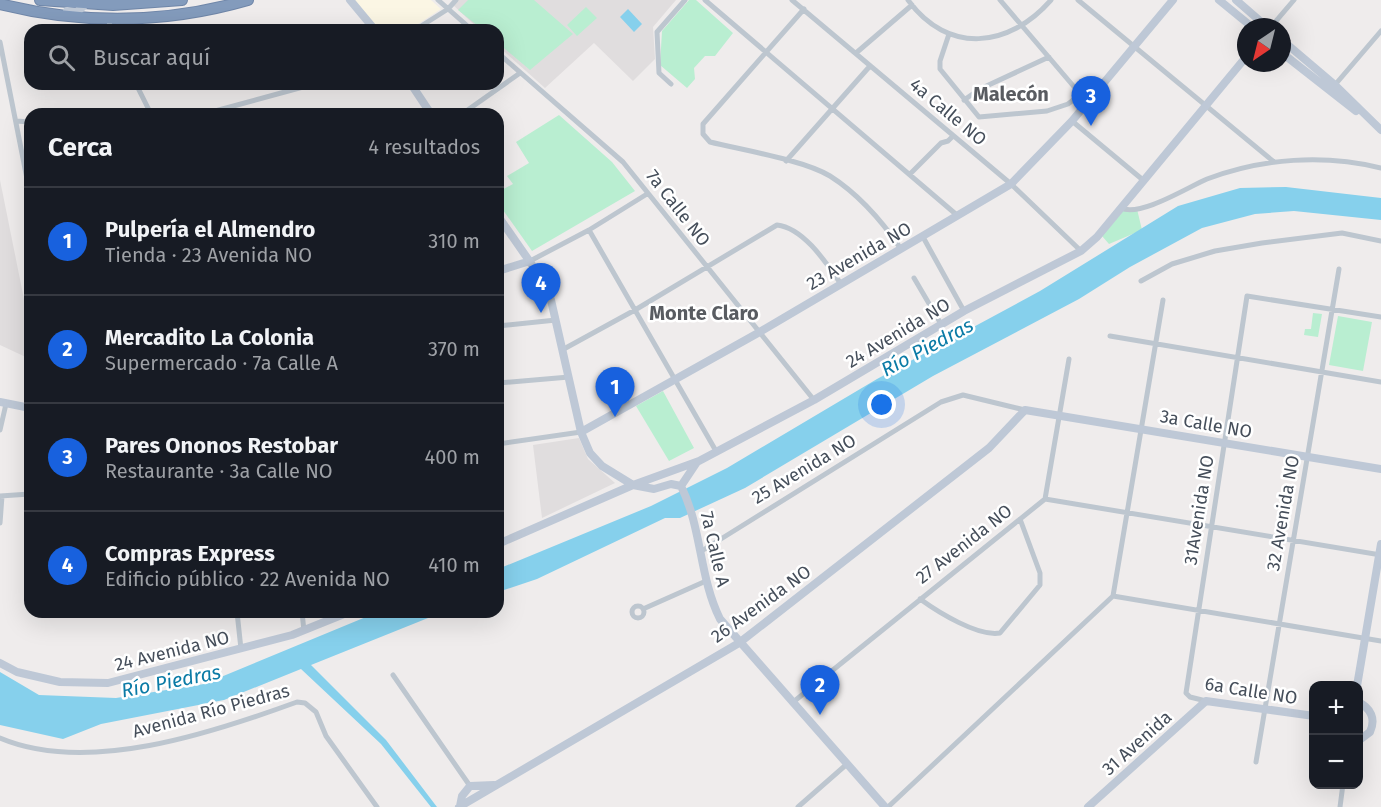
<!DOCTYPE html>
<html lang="es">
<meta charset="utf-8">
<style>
body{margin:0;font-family:"Fira Sans",sans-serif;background:#20242c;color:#f1f3f6}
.controls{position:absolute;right:18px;bottom:18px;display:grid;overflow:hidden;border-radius:12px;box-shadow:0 6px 24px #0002}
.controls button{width:54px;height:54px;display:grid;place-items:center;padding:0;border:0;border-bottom:2px solid #363941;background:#171b24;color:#f1f3f6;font:30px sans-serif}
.compass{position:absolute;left:1237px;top:18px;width:54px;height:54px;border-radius:50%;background:#171b24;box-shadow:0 6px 24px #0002;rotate:215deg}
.you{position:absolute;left:882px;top:405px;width:21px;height:21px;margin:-15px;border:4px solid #fff;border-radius:50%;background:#1a73e8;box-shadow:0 0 0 9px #1a73e833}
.badge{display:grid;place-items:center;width:39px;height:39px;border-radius:50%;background:#1861de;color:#fff;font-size:20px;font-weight:700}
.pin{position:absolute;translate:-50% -50px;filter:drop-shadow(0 2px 3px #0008)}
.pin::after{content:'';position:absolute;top:32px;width:21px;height:18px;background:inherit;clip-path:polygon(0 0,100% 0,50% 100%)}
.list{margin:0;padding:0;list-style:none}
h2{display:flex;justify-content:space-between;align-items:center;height:78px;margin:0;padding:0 24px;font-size:26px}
h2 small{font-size:20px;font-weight:400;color:#9ea1a6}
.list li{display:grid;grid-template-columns:39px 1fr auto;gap:18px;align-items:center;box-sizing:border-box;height:108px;padding:0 24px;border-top:2px solid #363941}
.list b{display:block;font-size:22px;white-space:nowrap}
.list p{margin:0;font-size:20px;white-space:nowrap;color:#9ea1a6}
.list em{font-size:20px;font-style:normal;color:#9ea1a6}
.icon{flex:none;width:33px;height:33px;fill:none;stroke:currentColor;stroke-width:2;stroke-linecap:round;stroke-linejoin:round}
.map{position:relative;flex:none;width:1381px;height:807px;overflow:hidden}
.search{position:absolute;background:#171b24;box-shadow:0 6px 24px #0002;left:24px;top:24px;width:480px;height:66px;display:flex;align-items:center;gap:15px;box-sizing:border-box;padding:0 21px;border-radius:18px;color:#9ea1a6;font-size:22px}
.panel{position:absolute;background:#171b24;box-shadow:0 6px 24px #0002;left:24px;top:108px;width:480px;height:510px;border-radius:18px}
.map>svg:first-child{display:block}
.commercial{fill:#fbf6e4}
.education{fill:#e0ddde}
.green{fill:#b9eed1}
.water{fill:#86d0ec}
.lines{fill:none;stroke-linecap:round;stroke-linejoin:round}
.highway-casing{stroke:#6f86a8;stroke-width:12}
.street{stroke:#bdc6cf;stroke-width:5}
.secondary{stroke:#bec8d6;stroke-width:8}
.highway{stroke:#839bbc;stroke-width:10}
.labels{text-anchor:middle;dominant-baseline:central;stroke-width:5;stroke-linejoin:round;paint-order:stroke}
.street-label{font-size:18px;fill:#454e5a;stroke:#fff}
.neighbourhood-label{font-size:20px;font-weight:bold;fill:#595c61;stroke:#fff}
.water-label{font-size:20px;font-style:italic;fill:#0b7ba6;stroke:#fff}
</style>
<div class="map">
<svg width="1381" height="807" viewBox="0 0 1381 807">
<rect width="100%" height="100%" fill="#efecec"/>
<path class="commercial" d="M354 0H431L441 9 409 30H380Z"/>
<path class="education" d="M458 0H676L653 27 655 59 633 81 594 43 545 88 498 46V30H480L453 5Z
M0 180 30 329V359L0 345Z
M579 438 588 459 615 483 542 518 533 445Z"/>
<path class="green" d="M468 0H534L573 34 530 70 498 43V30H483L458 10Z
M689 0H696L733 33 715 56H705L694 68 695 79 687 88 660 65 662 31Z
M586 7 597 18 577 36 567 25Z
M559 115 612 162 635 191 532 251 498 203V192L513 184 507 176 529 163 516 142Z
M1137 209 1142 230 1109 244 1102 236 1123 211Z
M1313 313 1322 314 1318 337 1304 335 1305 329H1311Z
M1338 316 1372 322 1363 371 1329 365Z
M663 391 694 448 669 461 636 406Z"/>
<path class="water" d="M628 9 642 24 634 32 620 17Z
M1286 187 1381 198V220L1294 211 1255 214 1202 228 1130 267 1079 299 933 376 745 488 680 518H665L537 579 498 592V569L651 506 727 468 877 379 1040 291 1178 206 1240 188Z
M378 612H443L311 665 386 740 437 807H431L381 744 301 669 224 700 101 724 63 739 0 725V672L39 695 116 698 204 684Z"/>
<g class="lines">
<defs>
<path id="highway" d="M40 0 113 5 182 0
M0 4C84 25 165 24 248 0"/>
</defs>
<use href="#highway" class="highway-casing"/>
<path class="street" d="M438 0 472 30
M705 0 958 216
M792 0 1011 184 1081 251
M908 0C948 55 1009 48 1051 0
M1000 0 1087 102
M1078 0 1274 162
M804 9 703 124V134L710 142C742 150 804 160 830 176 860 195 882 221 901 249
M109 21 111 30
M1271 27 1294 0
M415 30 448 9 456 0
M949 34 940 61V69L979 117 1047 111 1068 104 1081 94
M0 42 30 194
M498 53 623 162 814 400
M856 53 912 5
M136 84 151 114
M671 84 659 73 657 32 685 0
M1334 86 1381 31
M964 100 980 89 1049 57
M204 114 314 84
M462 114 520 73
M16 121 30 122
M1072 121 1143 180
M786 161 870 66
M910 174 941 143 948 141 953 136
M1121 208C1141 217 1188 187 1207 179 1263 158 1324 154 1381 168
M589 230 716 451
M923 237 964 311
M530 261 589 230 647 194
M914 278 941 324
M1141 281 1172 264 1215 251 1262 243 1342 233 1381 241
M498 326 556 320
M1110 336 1381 382
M562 350 635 310 777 225C804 228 827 264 841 284
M498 383 569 377
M0 430 6 404
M498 444 581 432
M0 496 30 494
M1045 499 1381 555
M0 523 2 496
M700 552 941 402 963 395 1025 410
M1113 596 1163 300
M1113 596 1381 641
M920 599C938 612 978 637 1000 633L1040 585V573L1020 519
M632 612a6 6 0 1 1 12 0a6 6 0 1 1-12 0Z
M643 609 706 581
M237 612 241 649
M302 612 304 631
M393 675 470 786
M1206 701 1190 697 1186 693 1247 296 1381 317
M792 703 1045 499 1069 359
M0 738C87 775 212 733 297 702L305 703 316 712 326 736 377 807
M1256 762 1339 269
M798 807 847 764
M888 807 1113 596
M1340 807 1343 784"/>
<path class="secondary" d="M350 0 375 30
M1219 0 1252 27
M1236 0 1267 27
M67 11 77 12 89 1
M1282 40 1335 85 1381 130
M1282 53 1356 111
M411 84 431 114
M498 216 544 282 551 300 581 432 590 453 602 466 633 485 654 489 671 484 681 486
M498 271 530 261
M0 402 30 408
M581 432 758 333 1011 184 1072 121 1173 0
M697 462 681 486C702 528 699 577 720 619L885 807
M498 544 633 485 699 461 814 400 964 311 1081 251 1097 237 1246 57
M0 663 17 672 60 682 108 683 292 635 349 612
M1357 686 1381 544
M1358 702C1371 708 1376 719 1370 732L1358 741
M460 806 462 796 470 786 494 785
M459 807 739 643 989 448 1025 410 1381 469
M1088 807 1206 701 1314 716"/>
<use href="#highway" class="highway"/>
</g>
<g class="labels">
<g class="street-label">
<text transform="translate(948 112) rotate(40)">4a Calle NO</text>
<text transform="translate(678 208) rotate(52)">7a Calle NO</text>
<text transform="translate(859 256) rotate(-30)">23 Avenida NO</text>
<text transform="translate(898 333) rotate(-31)">24 Avenida NO</text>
<text transform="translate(1206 424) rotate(10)">3a Calle NO</text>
<text transform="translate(804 469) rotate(-31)">25 Avenida NO</text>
<text transform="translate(1199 510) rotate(-81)">31Avenida NO</text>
<text transform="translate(1283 513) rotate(-80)">32 Avenida NO</text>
<text transform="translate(964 544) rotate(-38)">27 Avenida NO</text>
<text transform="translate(715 549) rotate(77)">7a Calle A</text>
<text transform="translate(761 604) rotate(-36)">26 Avenida NO</text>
<text transform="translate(172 651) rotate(-14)">24 Avenida NO</text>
<text transform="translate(1251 691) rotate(9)">6a Calle NO</text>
<text transform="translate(211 711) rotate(-15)">Avenida Río Piedras</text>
<text transform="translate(1137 743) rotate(-42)">31 Avenida</text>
</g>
<g class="neighbourhood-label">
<text x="1011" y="94">Malecón</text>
<text x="704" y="313">Monte Claro</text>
</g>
<g class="water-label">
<text transform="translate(927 347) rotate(-28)">Río Piedras</text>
<text transform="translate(171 681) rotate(-11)">Río Piedras</text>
</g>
</g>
</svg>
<div class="controls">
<button>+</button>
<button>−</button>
</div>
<svg class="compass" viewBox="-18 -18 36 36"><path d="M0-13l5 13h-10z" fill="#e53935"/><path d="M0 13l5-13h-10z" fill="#9ea1a6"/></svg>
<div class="you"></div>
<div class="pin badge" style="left:615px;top:417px">1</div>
<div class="pin badge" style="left:820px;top:715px">2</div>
<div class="pin badge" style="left:1091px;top:126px">3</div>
<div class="pin badge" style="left:541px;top:313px">4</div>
<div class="search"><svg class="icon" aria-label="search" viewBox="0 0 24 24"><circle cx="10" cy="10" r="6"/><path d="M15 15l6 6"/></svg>Buscar aquí</div>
<section class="panel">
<h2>Cerca<small>4 resultados</small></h2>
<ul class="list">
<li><span class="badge">1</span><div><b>Pulpería el Almendro</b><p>Tienda · 23 Avenida NO</p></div><em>310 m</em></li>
<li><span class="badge">2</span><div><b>Mercadito La Colonia</b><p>Supermercado · 7a Calle A</p></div><em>370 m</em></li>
<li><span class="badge">3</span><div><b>Pares Ononos Restobar</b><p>Restaurante · 3a Calle NO</p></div><em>400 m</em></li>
<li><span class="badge">4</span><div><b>Compras Express</b><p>Edificio público · 22 Avenida NO</p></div><em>410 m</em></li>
</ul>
</section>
</div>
